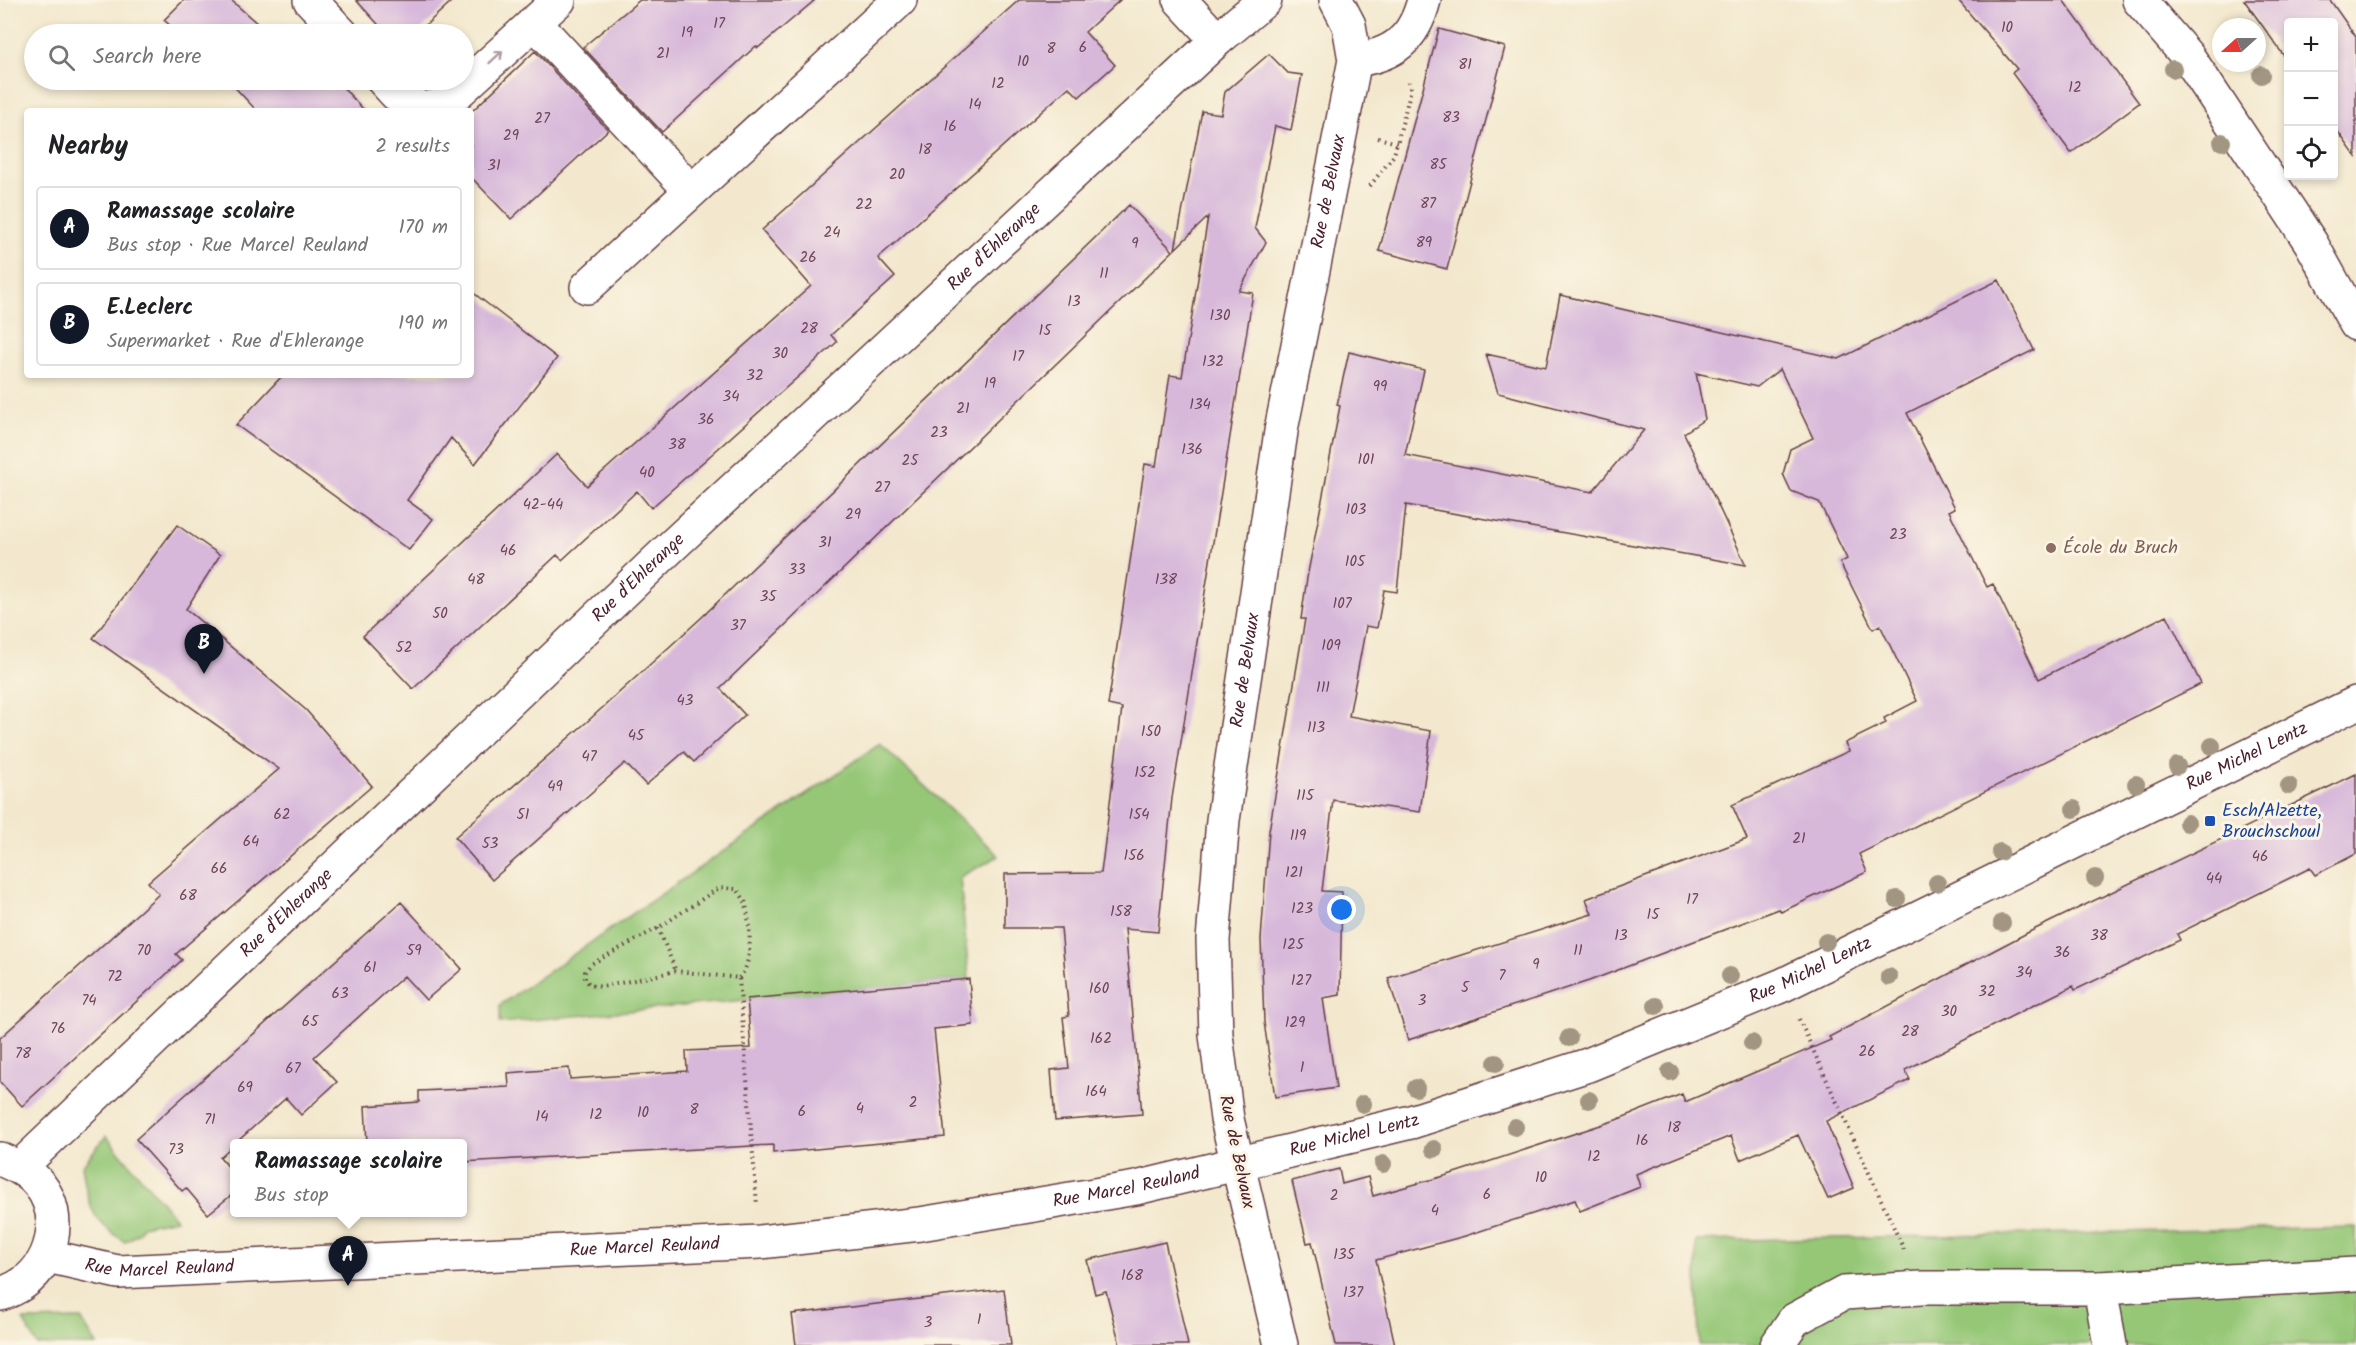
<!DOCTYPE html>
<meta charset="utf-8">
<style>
body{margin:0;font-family:Kalam,sans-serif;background:#f6f6f6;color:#202124}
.controls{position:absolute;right:18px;top:18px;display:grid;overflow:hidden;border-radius:6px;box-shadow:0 3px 9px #0003}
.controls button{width:54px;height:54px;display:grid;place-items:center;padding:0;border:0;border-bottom:2px solid #e0e0e0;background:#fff;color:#202124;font:30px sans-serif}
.compass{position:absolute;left:2212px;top:18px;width:54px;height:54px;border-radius:50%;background:#fff;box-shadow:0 3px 9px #0003;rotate:249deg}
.you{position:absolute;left:1342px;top:910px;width:21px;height:21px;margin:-15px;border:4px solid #fff;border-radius:50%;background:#1a73e8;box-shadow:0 0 0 9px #1a73e833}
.badge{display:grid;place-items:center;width:39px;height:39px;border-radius:50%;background:#111827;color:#fff;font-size:20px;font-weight:700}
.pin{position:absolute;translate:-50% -50px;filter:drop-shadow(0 2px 3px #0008)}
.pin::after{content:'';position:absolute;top:32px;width:21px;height:18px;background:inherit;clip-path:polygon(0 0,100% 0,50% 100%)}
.popup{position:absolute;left:230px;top:1139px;width:237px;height:78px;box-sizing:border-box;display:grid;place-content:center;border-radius:6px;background:#fff;filter:drop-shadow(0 2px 4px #0005);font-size:20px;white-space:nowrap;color:#757577}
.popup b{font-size:22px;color:#202124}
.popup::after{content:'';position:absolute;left:50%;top:100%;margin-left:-12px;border:12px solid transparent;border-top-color:#fff}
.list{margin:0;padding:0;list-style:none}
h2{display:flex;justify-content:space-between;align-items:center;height:78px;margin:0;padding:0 24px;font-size:26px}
h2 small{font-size:20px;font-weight:400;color:#757577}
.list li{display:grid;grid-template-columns:39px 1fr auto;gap:18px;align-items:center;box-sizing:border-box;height:84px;margin:0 12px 12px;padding:0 12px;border:2px solid #e0e0e0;border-radius:6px}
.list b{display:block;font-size:22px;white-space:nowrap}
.list p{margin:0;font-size:20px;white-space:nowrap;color:#757577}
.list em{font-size:20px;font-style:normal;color:#757577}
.icon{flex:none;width:33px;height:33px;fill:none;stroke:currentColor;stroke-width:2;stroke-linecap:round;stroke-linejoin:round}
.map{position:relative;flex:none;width:2356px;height:1345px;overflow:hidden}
.search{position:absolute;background:#fff;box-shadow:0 3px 9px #0003;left:24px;top:24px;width:450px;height:66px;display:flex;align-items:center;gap:15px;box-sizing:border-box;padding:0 21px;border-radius:33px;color:#757577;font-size:22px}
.panel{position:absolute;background:#fff;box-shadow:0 3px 9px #0003;left:24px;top:108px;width:450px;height:270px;border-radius:6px}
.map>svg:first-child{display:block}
.green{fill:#95c777;stroke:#707351;stroke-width:1.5}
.building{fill:#d7b7da}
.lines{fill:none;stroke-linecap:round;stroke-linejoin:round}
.minor-casing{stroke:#633d43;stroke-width:36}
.path{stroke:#633d43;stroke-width:4;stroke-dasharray:1.5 4.5;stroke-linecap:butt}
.minor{stroke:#fff;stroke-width:33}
.tree{fill:#a29581}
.oneway{stroke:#ae9aa0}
.education-dot{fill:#8d6e63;stroke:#fcf5e5;stroke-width:2}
.transit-dot{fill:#1a4fb4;stroke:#fcf5e5;stroke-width:2}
.labels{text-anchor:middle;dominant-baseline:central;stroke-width:6;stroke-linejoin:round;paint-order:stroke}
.number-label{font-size:15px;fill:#6d4557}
.street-label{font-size:18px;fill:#4a1f2b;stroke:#fcf5e5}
.education-label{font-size:18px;fill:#785e54;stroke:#fcf5e5;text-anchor:start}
.transit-label{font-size:18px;fill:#164399;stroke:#fcf5e5;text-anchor:start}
</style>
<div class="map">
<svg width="2356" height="1345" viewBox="0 0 2356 1345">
<rect width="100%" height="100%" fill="#fcf5e5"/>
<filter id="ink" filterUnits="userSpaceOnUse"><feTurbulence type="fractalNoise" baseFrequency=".0167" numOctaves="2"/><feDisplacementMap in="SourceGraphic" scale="12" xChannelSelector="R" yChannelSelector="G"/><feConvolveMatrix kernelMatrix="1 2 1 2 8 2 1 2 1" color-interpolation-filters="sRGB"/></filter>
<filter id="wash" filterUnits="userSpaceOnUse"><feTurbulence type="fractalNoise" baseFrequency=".008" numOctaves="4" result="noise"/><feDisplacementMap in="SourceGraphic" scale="24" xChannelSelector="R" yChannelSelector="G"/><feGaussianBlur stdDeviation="1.35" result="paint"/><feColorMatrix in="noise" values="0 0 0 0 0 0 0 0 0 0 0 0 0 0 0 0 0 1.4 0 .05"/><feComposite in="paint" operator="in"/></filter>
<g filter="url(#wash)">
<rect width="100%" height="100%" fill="#f3e8ce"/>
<path class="green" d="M880 744 999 856 960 877 969 979 500 1023V1005Z
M106 1136 176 1219 142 1226 139 1233 125 1242C89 1219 89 1206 82 1166Z
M2356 1227V1345H1699L1696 1241Z
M81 1319 97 1345H37L23 1320Z"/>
<g id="blocks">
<path class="building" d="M184 0H231L269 34H180L164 20Z
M356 0H453L416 34H387Z
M640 0H815L758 48 756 46 662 132 583 47Z
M1019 0H1120L1085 32 1115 65 1079 97 1069 87 878 258 895 277 831 335 837 342 712 454 651 508 637 491 562 560 557 555 413 689 363 636 557 454 587 486 811 286 762 230Z
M1958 0H2063L2139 103 2071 153 2012 73 2017 69Z
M2244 0H2330L2356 37V157L2334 126V22H2289V63Z
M1439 29 1505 47 1447 269 1379 251Z
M535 51 608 130 511 219 471 177V112Z
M1269 54 1288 73 1302 75 1291 130 1275 126 1255 228 1266 242 1239 291 1253 293 1172 798 1158 932 1125 929 1142 1114 1055 1121 1051 1070 1069 1068 1063 1017 1069 1016 1061 928H1005V874L1101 873 1122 708 1108 705 1145 464 1156 466 1170 375 1182 377 1208 217 1175 249 1202 111 1221 114 1225 92Z
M228 80H336L365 111H257Z
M1129 205 1173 251 720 688 745 715 694 762 684 752 646 785 625 763 492 880 455 837 589 720 701 618Z
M1999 280 2034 350 1907 413 1955 508 1949 511 1987 587 1993 584 2039 679 2167 615 2201 684 1859 854 1867 872 1781 912 1779 909 1589 981 1408 1040 1388 978 1592 914 1586 899 1747 839 1732 805 1849 751 1845 743 1886 723 1884 718 1917 701 1880 625 1873 629 1840 563 1847 559 1819 502 1791 491 1783 474 1790 449 1813 438 1780 369 1757 387 1696 373 1705 419 1684 433 1746 565 1406 505 1397 592 1384 590 1377 628 1366 626 1349 716 1431 731 1420 812 1333 800 1322 891 1342 892 1340 995 1323 998 1336 1088 1275 1097 1264 1022 1261 939 1269 831 1305 619H1301L1307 578 1340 406 1337 405 1349 352 1424 370 1405 455 1592 492 1644 430 1498 393 1486 354 1546 367 1560 295 1839 359Z
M471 291 557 358 475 464 451 438 407 500 433 519 409 550 236 425 283 375H471Z
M177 525 220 555 186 609 306 710 372 786 176 954 182 960 22 1106 0 1082V1038L159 894 148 882 279 769 93 638Z
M2356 774V854L2315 875 2310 868 2177 934 2180 940 2075 990 2073 986 2020 1012 1905 1070 1910 1080 1826 1121 1854 1188 1828 1199 1798 1135 1740 1160 1731 1136 1636 1174 1640 1187 1580 1211 1575 1200 1465 1236 1376 1260 1395 1345H1336L1312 1242 1307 1243 1292 1181 1339 1169 1342 1184 1368 1177 1373 1196 1448 1175 1616 1120 1682 1094 1685 1102 1831 1040 1829 1037 2029 932Z
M401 902 462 969 426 1000 404 976 314 1057 337 1082 301 1115 286 1098 220 1157 234 1173V1193L208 1214 186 1188 182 1191 136 1139Z
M969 979 973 1025 934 1029 945 1137 773 1153V1145L462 1162V1143H367L365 1106 419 1102V1091L509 1087 508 1073 569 1068 570 1079 687 1071 686 1051 751 1048 747 999Z
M1165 1242 1188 1345H1120L1106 1291 1095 1294 1087 1260Z
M1004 1289 1011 1345H796L792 1314Z"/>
</g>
</g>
<g filter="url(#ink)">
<use href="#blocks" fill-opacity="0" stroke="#633d43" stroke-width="1.5"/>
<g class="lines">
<defs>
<g id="minor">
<path d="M310 0 342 34"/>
<path d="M1180 0 1217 40"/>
<path d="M2139 0 2189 58 2311 243 2356 324"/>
<path d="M534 22 691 191 587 287 900 0"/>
<path d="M1355 60C1394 55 1414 39 1424 0"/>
<path d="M383 80 396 94 422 109 444 105 559 0"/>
<path d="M0 1159C14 1165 29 1171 39 1184 65 1217 53 1267 17 1287 11 1290 6 1293 0 1294"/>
<path id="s1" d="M20 1167 672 546 1217 40 1265 0"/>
<path id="s2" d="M47 1256 118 1272 760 1242 920 1224 1136 1188 1411 1122 1588 1065 1783 985 2356 703"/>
<path d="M2100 1288 2110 1345"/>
<path id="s3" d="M1281 1345 1227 1119 1216 1035 1213 940 1223 820 1282 425 1355 60 1349 25 1336 0"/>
<path d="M1777 1345 1794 1320 1844 1293 1921 1288H2100L2356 1274"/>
</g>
</defs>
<use href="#minor" class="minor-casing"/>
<path class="path" d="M1378 138 1397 143
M1370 186 1394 155 1411 89 1409 82
M658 928 676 971
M739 978C754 963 750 925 746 905 745 899 740 894 737 889L719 888 658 928 591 964 585 972V979L590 985 602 987 676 971 739 978 757 1205
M1799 1019 1904 1250"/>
<use href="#minor" class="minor"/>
</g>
<g class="tree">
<circle cx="2173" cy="69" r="9"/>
<circle cx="2261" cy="75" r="9"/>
<circle cx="2222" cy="142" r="9"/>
<circle cx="2212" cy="746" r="9"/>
<circle cx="2177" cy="766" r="9"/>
<circle cx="2136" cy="784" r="9"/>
<circle cx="2289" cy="786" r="9"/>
<circle cx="2074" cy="809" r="9"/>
<circle cx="2187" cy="823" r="9"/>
<circle cx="2000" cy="852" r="9"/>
<circle cx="2095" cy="878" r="9"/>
<circle cx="1937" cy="883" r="9"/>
<circle cx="1897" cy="899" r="9"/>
<circle cx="2002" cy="923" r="9"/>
<circle cx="1826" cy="942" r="9"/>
<circle cx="1730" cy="976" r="9"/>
<circle cx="1889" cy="977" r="9"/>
<circle cx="1656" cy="1006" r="9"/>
<circle cx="1569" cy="1038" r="9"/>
<circle cx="1752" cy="1043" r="9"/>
<circle cx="1496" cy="1063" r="9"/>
<circle cx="1670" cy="1072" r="9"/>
<circle cx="1416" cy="1088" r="9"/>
<circle cx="1589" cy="1100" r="9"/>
<circle cx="1363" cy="1104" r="9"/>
<circle cx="1515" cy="1127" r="9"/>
<circle cx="1434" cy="1149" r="9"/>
<circle cx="1383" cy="1164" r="9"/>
</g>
<defs><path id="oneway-shaft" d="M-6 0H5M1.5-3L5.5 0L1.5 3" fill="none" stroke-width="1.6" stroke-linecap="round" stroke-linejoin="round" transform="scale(1.5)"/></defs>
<use class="oneway" href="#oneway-shaft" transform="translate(496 57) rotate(-43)"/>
</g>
<circle class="education-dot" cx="2051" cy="548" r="6"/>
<rect class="transit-dot" x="2204" y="815" width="12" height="12" rx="3"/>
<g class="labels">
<g class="number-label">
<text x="719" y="24">17</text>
<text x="2007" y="28">10</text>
<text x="687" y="33">19</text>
<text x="1083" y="48">6</text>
<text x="1051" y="49">8</text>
<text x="663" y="54">21</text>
<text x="1023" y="62">10</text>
<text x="1465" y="65">81</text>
<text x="998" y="84">12</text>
<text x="2075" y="88">12</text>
<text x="975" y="105">14</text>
<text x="1451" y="118">83</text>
<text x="542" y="119">27</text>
<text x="950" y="127">16</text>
<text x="511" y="136">29</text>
<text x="925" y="150">18</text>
<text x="1438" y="165">85</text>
<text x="494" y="166">31</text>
<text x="897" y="175">20</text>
<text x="1428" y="204">87</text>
<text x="864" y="205">22</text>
<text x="832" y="233">24</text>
<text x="1424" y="243">89</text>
<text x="1135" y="244">9</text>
<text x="808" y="258">26</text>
<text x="1104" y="274">11</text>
<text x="1074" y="302">13</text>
<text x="1220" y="316">130</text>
<text x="809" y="329">28</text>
<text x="1045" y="331">15</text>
<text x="780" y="354">30</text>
<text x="1018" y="357">17</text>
<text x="1213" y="362">132</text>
<text x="755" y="376">32</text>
<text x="990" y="384">19</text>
<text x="1380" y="387">99</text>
<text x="731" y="397">34</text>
<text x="1200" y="405">134</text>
<text x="963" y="409">21</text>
<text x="706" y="420">36</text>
<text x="939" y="433">23</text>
<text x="677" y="445">38</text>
<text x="1192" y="450">136</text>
<text x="1366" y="460">101</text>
<text x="910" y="461">25</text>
<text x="647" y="473">40</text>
<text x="882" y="488">27</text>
<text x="543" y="505">42-44</text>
<text x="1356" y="510">103</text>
<text x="853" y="515">29</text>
<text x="1898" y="535">23</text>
<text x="825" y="543">31</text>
<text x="508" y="551">46</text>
<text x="1355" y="562">105</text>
<text x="797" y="570">33</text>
<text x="476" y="580">48</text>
<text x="1166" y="580">138</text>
<text x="768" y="597">35</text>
<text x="1342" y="604">107</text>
<text x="440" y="614">50</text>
<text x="738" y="626">37</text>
<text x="1331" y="646">109</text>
<text x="404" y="648">52</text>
<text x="1323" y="688">111</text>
<text x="685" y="701">43</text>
<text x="1316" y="728">113</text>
<text x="1151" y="732">150</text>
<text x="636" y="736">45</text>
<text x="589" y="757">47</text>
<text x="1145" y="773">152</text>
<text x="555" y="787">49</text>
<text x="1305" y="796">115</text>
<text x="282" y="815">62</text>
<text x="523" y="815">51</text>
<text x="1139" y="815">154</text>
<text x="1298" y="836">119</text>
<text x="1799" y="839">21</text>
<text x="251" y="842">64</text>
<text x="490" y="844">53</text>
<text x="1134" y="856">156</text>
<text x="2260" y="857">46</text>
<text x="219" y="869">66</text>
<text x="1294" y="873">121</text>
<text x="2214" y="879">44</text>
<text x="188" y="896">68</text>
<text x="1692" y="900">17</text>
<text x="1302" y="909">123</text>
<text x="1121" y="912">158</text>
<text x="1653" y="915">15</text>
<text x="1621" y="936">13</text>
<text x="2099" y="936">38</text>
<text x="1293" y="945">125</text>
<text x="144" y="951">70</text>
<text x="414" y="951">59</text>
<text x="1578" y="951">11</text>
<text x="2062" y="953">36</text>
<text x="1536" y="965">9</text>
<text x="370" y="968">61</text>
<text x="2024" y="973">34</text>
<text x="1502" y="976">7</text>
<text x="115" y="977">72</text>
<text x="1301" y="981">127</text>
<text x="1465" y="988">5</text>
<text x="1099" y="989">160</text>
<text x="1987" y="992">32</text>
<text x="340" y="994">63</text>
<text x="89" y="1001">74</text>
<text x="1422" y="1001">3</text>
<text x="1949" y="1012">30</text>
<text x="310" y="1022">65</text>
<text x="1295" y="1023">129</text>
<text x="58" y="1029">76</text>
<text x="1910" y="1032">28</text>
<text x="1101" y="1039">162</text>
<text x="1867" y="1052">26</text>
<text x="23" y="1054">78</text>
<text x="1302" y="1068">1</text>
<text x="293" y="1069">67</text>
<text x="245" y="1088">69</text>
<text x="1096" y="1092">164</text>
<text x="913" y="1103">2</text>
<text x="860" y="1109">4</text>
<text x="694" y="1110">8</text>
<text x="802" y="1112">6</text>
<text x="643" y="1113">10</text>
<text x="596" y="1115">12</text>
<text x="542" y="1117">14</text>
<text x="210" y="1120">71</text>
<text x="1674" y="1128">18</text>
<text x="1642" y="1141">16</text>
<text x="176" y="1150">73</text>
<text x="1594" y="1157">12</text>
<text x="1541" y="1178">10</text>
<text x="1487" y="1195">6</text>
<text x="1334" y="1196">2</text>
<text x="1435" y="1211">4</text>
<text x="1344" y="1255">135</text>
<text x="1132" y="1276">168</text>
<text x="1353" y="1293">137</text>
<text x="979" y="1320">1</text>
<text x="928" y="1323">3</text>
</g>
<g class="street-label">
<text stroke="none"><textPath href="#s3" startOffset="1170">Rue de Belvaux</textPath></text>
<text stroke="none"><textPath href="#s1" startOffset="1340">Rue d'Ehlerange</textPath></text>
<text stroke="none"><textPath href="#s1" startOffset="854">Rue d'Ehlerange</textPath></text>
<text stroke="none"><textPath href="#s3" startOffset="684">Rue de Belvaux</textPath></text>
<text stroke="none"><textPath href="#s2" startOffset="2292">Rue Michel Lentz</textPath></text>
<text stroke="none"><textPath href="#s1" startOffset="368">Rue d'Ehlerange</textPath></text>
<text stroke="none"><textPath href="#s2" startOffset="1806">Rue Michel Lentz</textPath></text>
<text stroke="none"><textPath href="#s2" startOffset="1320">Rue Michel Lentz</textPath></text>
<text transform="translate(1236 1152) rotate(78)">Rue de Belvaux</text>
<text stroke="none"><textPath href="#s2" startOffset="1086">Rue Marcel Reuland</textPath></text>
<text stroke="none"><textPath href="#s2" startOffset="600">Rue Marcel Reuland</textPath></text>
<text stroke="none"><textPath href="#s2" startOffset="114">Rue Marcel Reuland</textPath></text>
</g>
<g class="education-label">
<text x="2063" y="548">École du Bruch</text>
</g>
<g class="transit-label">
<text x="2222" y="811">Esch/Alzette,<tspan x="2222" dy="21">Brouchschoul</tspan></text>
</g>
</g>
</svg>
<div class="controls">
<button>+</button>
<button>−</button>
<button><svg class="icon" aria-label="locate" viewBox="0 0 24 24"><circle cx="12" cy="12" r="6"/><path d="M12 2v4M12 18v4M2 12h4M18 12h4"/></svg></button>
</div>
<svg class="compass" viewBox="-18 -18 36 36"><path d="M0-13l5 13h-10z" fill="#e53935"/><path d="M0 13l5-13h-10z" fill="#757577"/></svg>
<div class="you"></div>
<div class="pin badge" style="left:348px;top:1286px">A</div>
<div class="popup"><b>Ramassage scolaire</b>Bus stop</div>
<div class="pin badge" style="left:204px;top:674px">B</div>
<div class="search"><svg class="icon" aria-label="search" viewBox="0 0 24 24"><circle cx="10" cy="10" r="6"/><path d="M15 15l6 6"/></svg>Search here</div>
<section class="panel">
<h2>Nearby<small>2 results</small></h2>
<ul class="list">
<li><span class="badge">A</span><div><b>Ramassage scolaire</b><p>Bus stop · Rue Marcel Reuland</p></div><em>170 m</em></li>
<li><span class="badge">B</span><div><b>E.Leclerc</b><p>Supermarket · Rue d'Ehlerange</p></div><em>190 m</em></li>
</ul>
</section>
</div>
